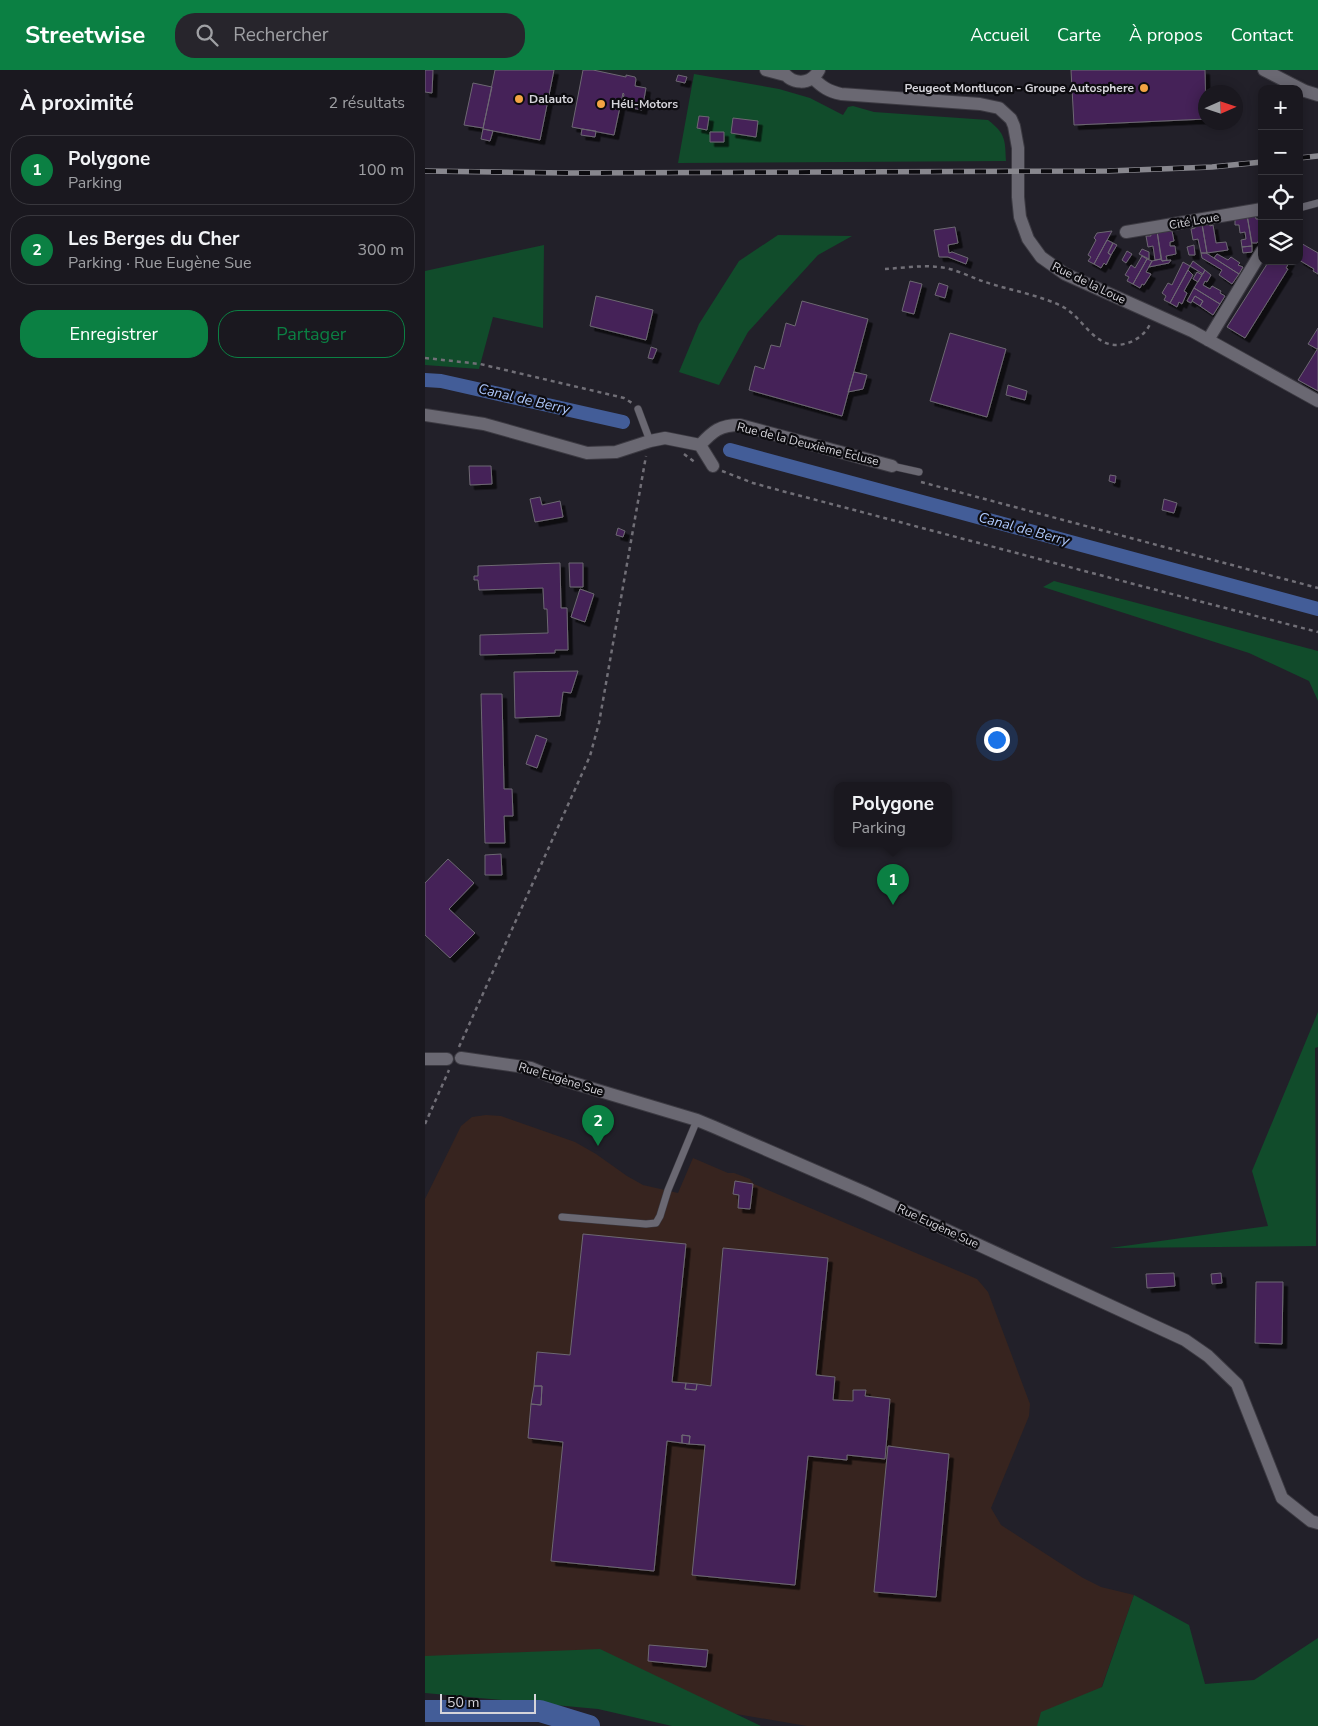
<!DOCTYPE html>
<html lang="fr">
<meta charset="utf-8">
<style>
body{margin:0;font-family:"Nunito Sans",sans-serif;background:#27252c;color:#f1f3f6}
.controls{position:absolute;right:15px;top:15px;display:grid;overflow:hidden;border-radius:10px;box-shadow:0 2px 12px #0003}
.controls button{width:45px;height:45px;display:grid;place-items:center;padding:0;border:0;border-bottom:1px solid #38373d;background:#1a181f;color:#f1f3f6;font:25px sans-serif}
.compass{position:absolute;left:773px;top:15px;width:45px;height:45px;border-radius:50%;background:#1a181f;box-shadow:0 2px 12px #0003;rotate:87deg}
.scale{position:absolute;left:15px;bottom:12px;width:96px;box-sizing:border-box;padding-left:5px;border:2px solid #d5d4da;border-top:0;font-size:14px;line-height:18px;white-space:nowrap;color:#d5d4da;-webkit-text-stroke:4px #0c0b0f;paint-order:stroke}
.you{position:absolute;left:571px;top:669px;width:18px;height:18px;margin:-12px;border:4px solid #fff;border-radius:50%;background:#1a73e8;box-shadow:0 0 0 8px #1a73e833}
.badge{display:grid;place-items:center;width:32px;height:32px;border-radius:50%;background:#0b8043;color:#fff;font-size:16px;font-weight:700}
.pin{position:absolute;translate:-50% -41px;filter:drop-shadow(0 1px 2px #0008)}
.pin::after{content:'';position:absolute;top:26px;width:18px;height:15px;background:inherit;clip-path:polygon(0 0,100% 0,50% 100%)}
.popup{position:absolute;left:409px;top:712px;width:118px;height:65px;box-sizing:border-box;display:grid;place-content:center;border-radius:10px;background:#1a181f;filter:drop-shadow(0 1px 4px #0005);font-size:16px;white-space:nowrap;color:#9fa0a4}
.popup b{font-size:19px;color:#f1f3f6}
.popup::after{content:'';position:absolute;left:50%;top:100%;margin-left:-10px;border:10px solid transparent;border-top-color:#1a181f}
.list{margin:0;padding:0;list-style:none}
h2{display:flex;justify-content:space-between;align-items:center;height:65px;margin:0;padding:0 20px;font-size:21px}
h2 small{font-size:16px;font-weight:400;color:#9fa0a4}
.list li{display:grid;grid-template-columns:32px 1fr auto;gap:15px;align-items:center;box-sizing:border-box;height:70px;margin:0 10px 10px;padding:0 10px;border:1px solid #38373d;border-radius:20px}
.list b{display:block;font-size:19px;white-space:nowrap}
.list p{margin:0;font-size:16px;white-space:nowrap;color:#9fa0a4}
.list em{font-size:16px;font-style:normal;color:#9fa0a4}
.actions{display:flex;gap:10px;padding:15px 20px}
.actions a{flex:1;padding:11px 0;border:1px solid #0b8043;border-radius:20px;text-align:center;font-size:18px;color:#0b8043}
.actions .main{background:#0b8043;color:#fff}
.icon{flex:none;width:28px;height:28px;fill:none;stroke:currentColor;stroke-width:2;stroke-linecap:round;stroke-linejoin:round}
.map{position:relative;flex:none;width:893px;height:1656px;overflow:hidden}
header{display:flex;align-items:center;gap:30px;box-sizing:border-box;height:70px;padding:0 25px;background:#0b8043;color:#fff}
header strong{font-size:24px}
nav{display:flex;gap:28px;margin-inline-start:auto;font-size:18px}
.search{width:350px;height:45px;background:#27252c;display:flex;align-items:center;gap:12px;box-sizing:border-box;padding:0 18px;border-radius:20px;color:#9fa0a4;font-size:19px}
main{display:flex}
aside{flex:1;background:#1a181f}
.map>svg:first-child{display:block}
.commercial{fill:#37241f}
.green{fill:#114c2b}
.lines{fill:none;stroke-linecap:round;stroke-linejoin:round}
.canal{stroke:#435d98;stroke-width:14}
.river{stroke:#435d98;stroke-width:22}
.building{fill:#442158;stroke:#6d6872;filter:url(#shadow)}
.lane-casing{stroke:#3c3a42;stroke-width:8}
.street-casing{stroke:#3c3a42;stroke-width:14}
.secondary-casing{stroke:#3c3a42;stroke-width:14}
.path{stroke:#716f77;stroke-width:2.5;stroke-dasharray:4 4;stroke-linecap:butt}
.lane{stroke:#6a6872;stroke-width:7}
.street{stroke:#6a6872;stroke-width:12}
.secondary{stroke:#6a6872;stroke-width:12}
.rail-casing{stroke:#88878e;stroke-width:5.5}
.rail{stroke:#0c0b0f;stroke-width:4;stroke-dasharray:11;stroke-linecap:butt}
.poi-dot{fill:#f3a443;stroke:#0c0b0f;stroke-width:2}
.labels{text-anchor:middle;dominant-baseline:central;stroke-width:4.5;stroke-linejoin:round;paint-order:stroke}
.poi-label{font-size:12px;font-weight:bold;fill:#d5d4da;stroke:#0c0b0f;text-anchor:start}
.street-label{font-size:12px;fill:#d5d4da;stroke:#0c0b0f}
.water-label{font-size:14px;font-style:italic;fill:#afc9fc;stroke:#0c0b0f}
</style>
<header>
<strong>Streetwise</strong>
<div class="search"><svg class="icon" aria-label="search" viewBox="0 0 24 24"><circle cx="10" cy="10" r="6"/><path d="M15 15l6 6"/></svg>Rechercher</div>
<nav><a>Accueil</a><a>Carte</a><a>À propos</a><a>Contact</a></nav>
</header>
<main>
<aside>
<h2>À proximité<small>2 résultats</small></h2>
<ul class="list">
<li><span class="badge">1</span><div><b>Polygone</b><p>Parking</p></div><em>100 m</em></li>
<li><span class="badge">2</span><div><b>Les Berges du Cher</b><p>Parking · Rue Eugène Sue</p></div><em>300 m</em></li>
</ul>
<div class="actions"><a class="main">Enregistrer</a><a>Partager</a></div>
</aside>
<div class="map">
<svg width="893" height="1656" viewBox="0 0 893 1656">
<defs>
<filter id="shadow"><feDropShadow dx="4.5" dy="4.5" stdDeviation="0" flood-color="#0009"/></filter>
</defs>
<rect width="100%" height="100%" fill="#222029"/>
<path class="commercial" d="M61 1045 76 1046 150 1072 171 1084 202 1106 218 1115 253 1123 268 1088 303 1103H309L325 1109 329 1114 552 1209 563 1222 605 1334 604 1346 566 1438 576 1455 658 1508 676 1517 709 1525 663 1656H382L0 1591V1129L36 1056 47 1047Z"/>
<path class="green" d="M269 4 354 19 385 28 418 45 423 37 428 36 449 42 563 50C581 64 580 70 581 91L253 93Z
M353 165 427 166 393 185 323 262 294 315 254 302 274 254 314 191Z
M119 175 118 258 68 247 54 299 0 295V201Z
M629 511 893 581V631L884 611 824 583 618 517Z
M893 942V977L890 978 891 1176 685 1178 843 1156 827 1101Z
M709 1525 764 1555 780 1614 829 1610 893 1568V1656H612L616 1642 677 1617Z
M175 1579 336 1656H247L173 1639 0 1623V1586Z"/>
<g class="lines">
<path class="canal" d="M0 310 16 311 198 352
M305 380 893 539"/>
<path class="river" d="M0 1641H115L164 1656"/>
</g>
<path class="building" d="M0 0H8L7 23 0 22Z
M70 0H129L115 70 58 59Z
M158 0H168L201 7V5L210 7 211 9 210 16 221 18 217 40 197 36 199 24 198 23 189 65 147 57Z
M646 0H780L781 49 649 55Z
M253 5 262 7 260 13 251 11Z
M48 13 67 17 58 58 39 55Z
M274 46 284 47 282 60 272 58Z
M308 48 333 51 331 67 306 63Z
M58 59 68 61 65 71 56 69Z
M157 59 171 61 170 67 156 65Z
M285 62H299V72H285Z
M830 144 831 149H834L837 166 832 173H827L822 145Z
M822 145 827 176 817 177 816 170 821 169 820 162 815 163 814 155H810V148Z
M784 152 785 156 788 155 791 173 801 172 803 180 782 183 777 154Z
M777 154 782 183H776L773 169 768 170 766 159 770 158V155Z
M530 157 533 173 523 175 524 183 527 182 543 188 541 194 523 187H514L509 160Z
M745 158V161H747L749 171 745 172V176H750L751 184 741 186 742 190 737 191 732 161Z
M687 161 669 194 663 191 666 187 663 185 671 170 669 168 672 163Z
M732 161 736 189 730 190 728 176 723 177 721 166H726L725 162Z
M682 170 688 173 683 183 686 185 681 195 679 193 676 198 669 194Z
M874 172 893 183V204L888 201 889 199 874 190Z
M688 173 692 175 686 185 683 183Z
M769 175 770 185H764L762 177Z
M827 176V182L818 183 817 177Z
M717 179 724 182V189L714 184Z
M702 181 707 184 701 193 697 190Z
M776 183H781L814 204 807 214 794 205 797 200 777 188Z
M792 184 803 190 806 187 815 193 813 195 818 197 814 204 789 188Z
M717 186 722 189 708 214 702 211 704 207 700 205 706 195 710 198Z
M722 189 727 191 721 202 726 204 719 215 717 214 715 218 708 214Z
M736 189 737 191 746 190 744 193 724 197 727 191Z
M768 191 780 200 778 204 765 196Z
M844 191H865L861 198 863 199 820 268 802 257Z
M758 192 765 196 745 233 739 230 741 226 737 223 743 213 747 215Z
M763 200 768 205 759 221 762 223 757 234 754 232 752 237 745 233Z
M780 200 786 205 782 212 780 211 778 215 785 219 787 216 796 221 795 223 800 226 795 234 769 218Z
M772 202 777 205 773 212 768 209Z
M485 211 497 214 489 244 477 241Z
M514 213 523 216 520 228 510 225Z
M769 218 795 234 788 245 775 236 778 231 770 226 766 233 762 231Z
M171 226 228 240 221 270 165 256Z
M770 226 778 231 775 236 767 231Z
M377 231 443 249 417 346 324 320 330 296 339 299 346 275 355 277 361 253 370 256Z
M893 258V278L892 279 883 274Z
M525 263 581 279 562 347 505 331Z
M226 277 232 279 228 289 223 288Z
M893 278V321L873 310Z
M429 302 442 305 438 319 423 322Z
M583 315 602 321 600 330 581 325Z
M44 396H66L67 414 45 415Z
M685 405 691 406 690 413 684 411Z
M115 427 117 435 135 431 138 447 110 452 105 429Z
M739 429 752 433 749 443 737 440Z
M193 458 200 461 198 467 191 465Z
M135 493 136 538H142L143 580H130V583L55 585V565L123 563 122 539H119L118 518 54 520 53 510H49V506H53V496Z
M144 493H158V517H145Z
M155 519 169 524 160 552 146 547Z
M153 601 146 623 138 622 135 646 90 648 89 602Z
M56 624H77L79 719H87L88 746H79L80 773H60Z
M111 665 122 669 112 698 101 694Z
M76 784 77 805H60V785Z
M23 789 49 813 24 839 50 863 25 888 0 865V813Z
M310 1111 328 1114 325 1139 313 1138 314 1125 308 1124Z
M158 1164 261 1174 247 1312 261 1313 260 1319 271 1320 272 1314 286 1316 298 1178 403 1188 391 1305 410 1307 408 1330 428 1331V1320H441L440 1326 465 1329 460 1389 422 1385V1390L383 1386 370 1515 267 1505 280 1375 264 1374 265 1366 257 1365V1373L242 1371 229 1501 126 1491 138 1372 103 1368 106 1334 116 1335 117 1316H109L112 1282 145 1285Z
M749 1203 750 1216 722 1218 721 1204Z
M796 1203 797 1213 787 1214 786 1204Z
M831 1212H858L857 1274 830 1273Z
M261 1313 272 1314 271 1320 260 1319Z
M109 1316H117L116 1335 106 1334Z
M257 1365 265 1366 264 1374 257 1373Z
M463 1376 524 1384 511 1527 449 1522Z
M224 1575 283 1580 281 1597 223 1591Z"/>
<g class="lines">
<defs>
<path id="lane" d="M874 138 893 133
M213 339 225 371
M467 396 494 402
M137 1147 221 1154 231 1153 235 1146 243 1120 272 1050"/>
<path id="street" d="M388 8C397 17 403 21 416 24L555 34 574 38 586 49 589 56 593 78V127L595 147 603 169 616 187 640 204 767 261 893 331
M701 162 837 139
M783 270 837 181
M0 345 59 354 162 383 191 382 225 371 240 368 275 375 288 396
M275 375C288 361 295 355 315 355L467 396
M36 988 106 998 125 1006 272 1050 289 1057 441 1123 760 1270 783 1286 812 1314 857 1428 886 1451 893 1453
M0 989H22"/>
<path id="secondary" d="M341 0 360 5
M357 0C366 15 385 16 394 0
M839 0 880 21 893 25"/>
</defs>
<use href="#lane" class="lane-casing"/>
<use href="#street" class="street-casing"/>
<use href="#secondary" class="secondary-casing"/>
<path class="path" d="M460 199C477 198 496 195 513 197 529 198 545 207 560 212 584 220 619 226 640 238 656 248 666 269 684 274 700 278 719 268 725 254
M0 288 55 294 199 328 207 333
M259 384 271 393
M297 401 328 413 357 421C536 468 714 516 893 562
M496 412 893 518
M34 977 165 686 174 653 221 386
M0 1054 24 1000"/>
<use href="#lane" class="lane"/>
<use href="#street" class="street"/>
<use href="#secondary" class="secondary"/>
<defs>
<path id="rail" d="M874 88 893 86
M0 101 144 103 683 101 787 97 837 92"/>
</defs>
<use href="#rail" class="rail-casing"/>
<use href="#rail" class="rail"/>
</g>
<g class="poi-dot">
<circle cx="719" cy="18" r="5"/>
<circle cx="94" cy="29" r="5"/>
<circle cx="176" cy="34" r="5"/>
</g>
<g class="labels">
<g class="poi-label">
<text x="709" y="18" text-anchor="end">Peugeot Montluçon - Groupe Autosphere</text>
<text x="104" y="29">Dalauto</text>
<text x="186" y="34">Héli-Motors</text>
</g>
<g class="street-label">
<text transform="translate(769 151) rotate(-10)">Cité Loue</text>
<text transform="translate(664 213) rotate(26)">Rue de la Loue</text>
<text transform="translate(383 374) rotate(14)">Rue de la Deuxième Ecluse</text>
<text transform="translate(136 1009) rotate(17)">Rue Eugène Sue</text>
<text transform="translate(513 1156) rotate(25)">Rue Eugène Sue</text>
</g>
<g class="water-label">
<text transform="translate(99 329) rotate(13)">Canal de Berry</text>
<text transform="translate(599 459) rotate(15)">Canal de Berry</text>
</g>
</g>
</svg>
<div class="controls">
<button>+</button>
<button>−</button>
<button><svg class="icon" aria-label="locate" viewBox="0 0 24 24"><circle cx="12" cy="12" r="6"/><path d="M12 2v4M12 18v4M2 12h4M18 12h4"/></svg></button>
<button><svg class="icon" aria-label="layers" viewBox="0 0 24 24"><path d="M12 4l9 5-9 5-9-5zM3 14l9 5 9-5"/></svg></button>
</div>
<svg class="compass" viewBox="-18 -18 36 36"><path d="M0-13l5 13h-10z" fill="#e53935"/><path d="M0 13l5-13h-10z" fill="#9fa0a4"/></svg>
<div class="scale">50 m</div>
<div class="you"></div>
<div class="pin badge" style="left:468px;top:835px">1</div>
<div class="popup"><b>Polygone</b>Parking</div>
<div class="pin badge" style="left:173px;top:1076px">2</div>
</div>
</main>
